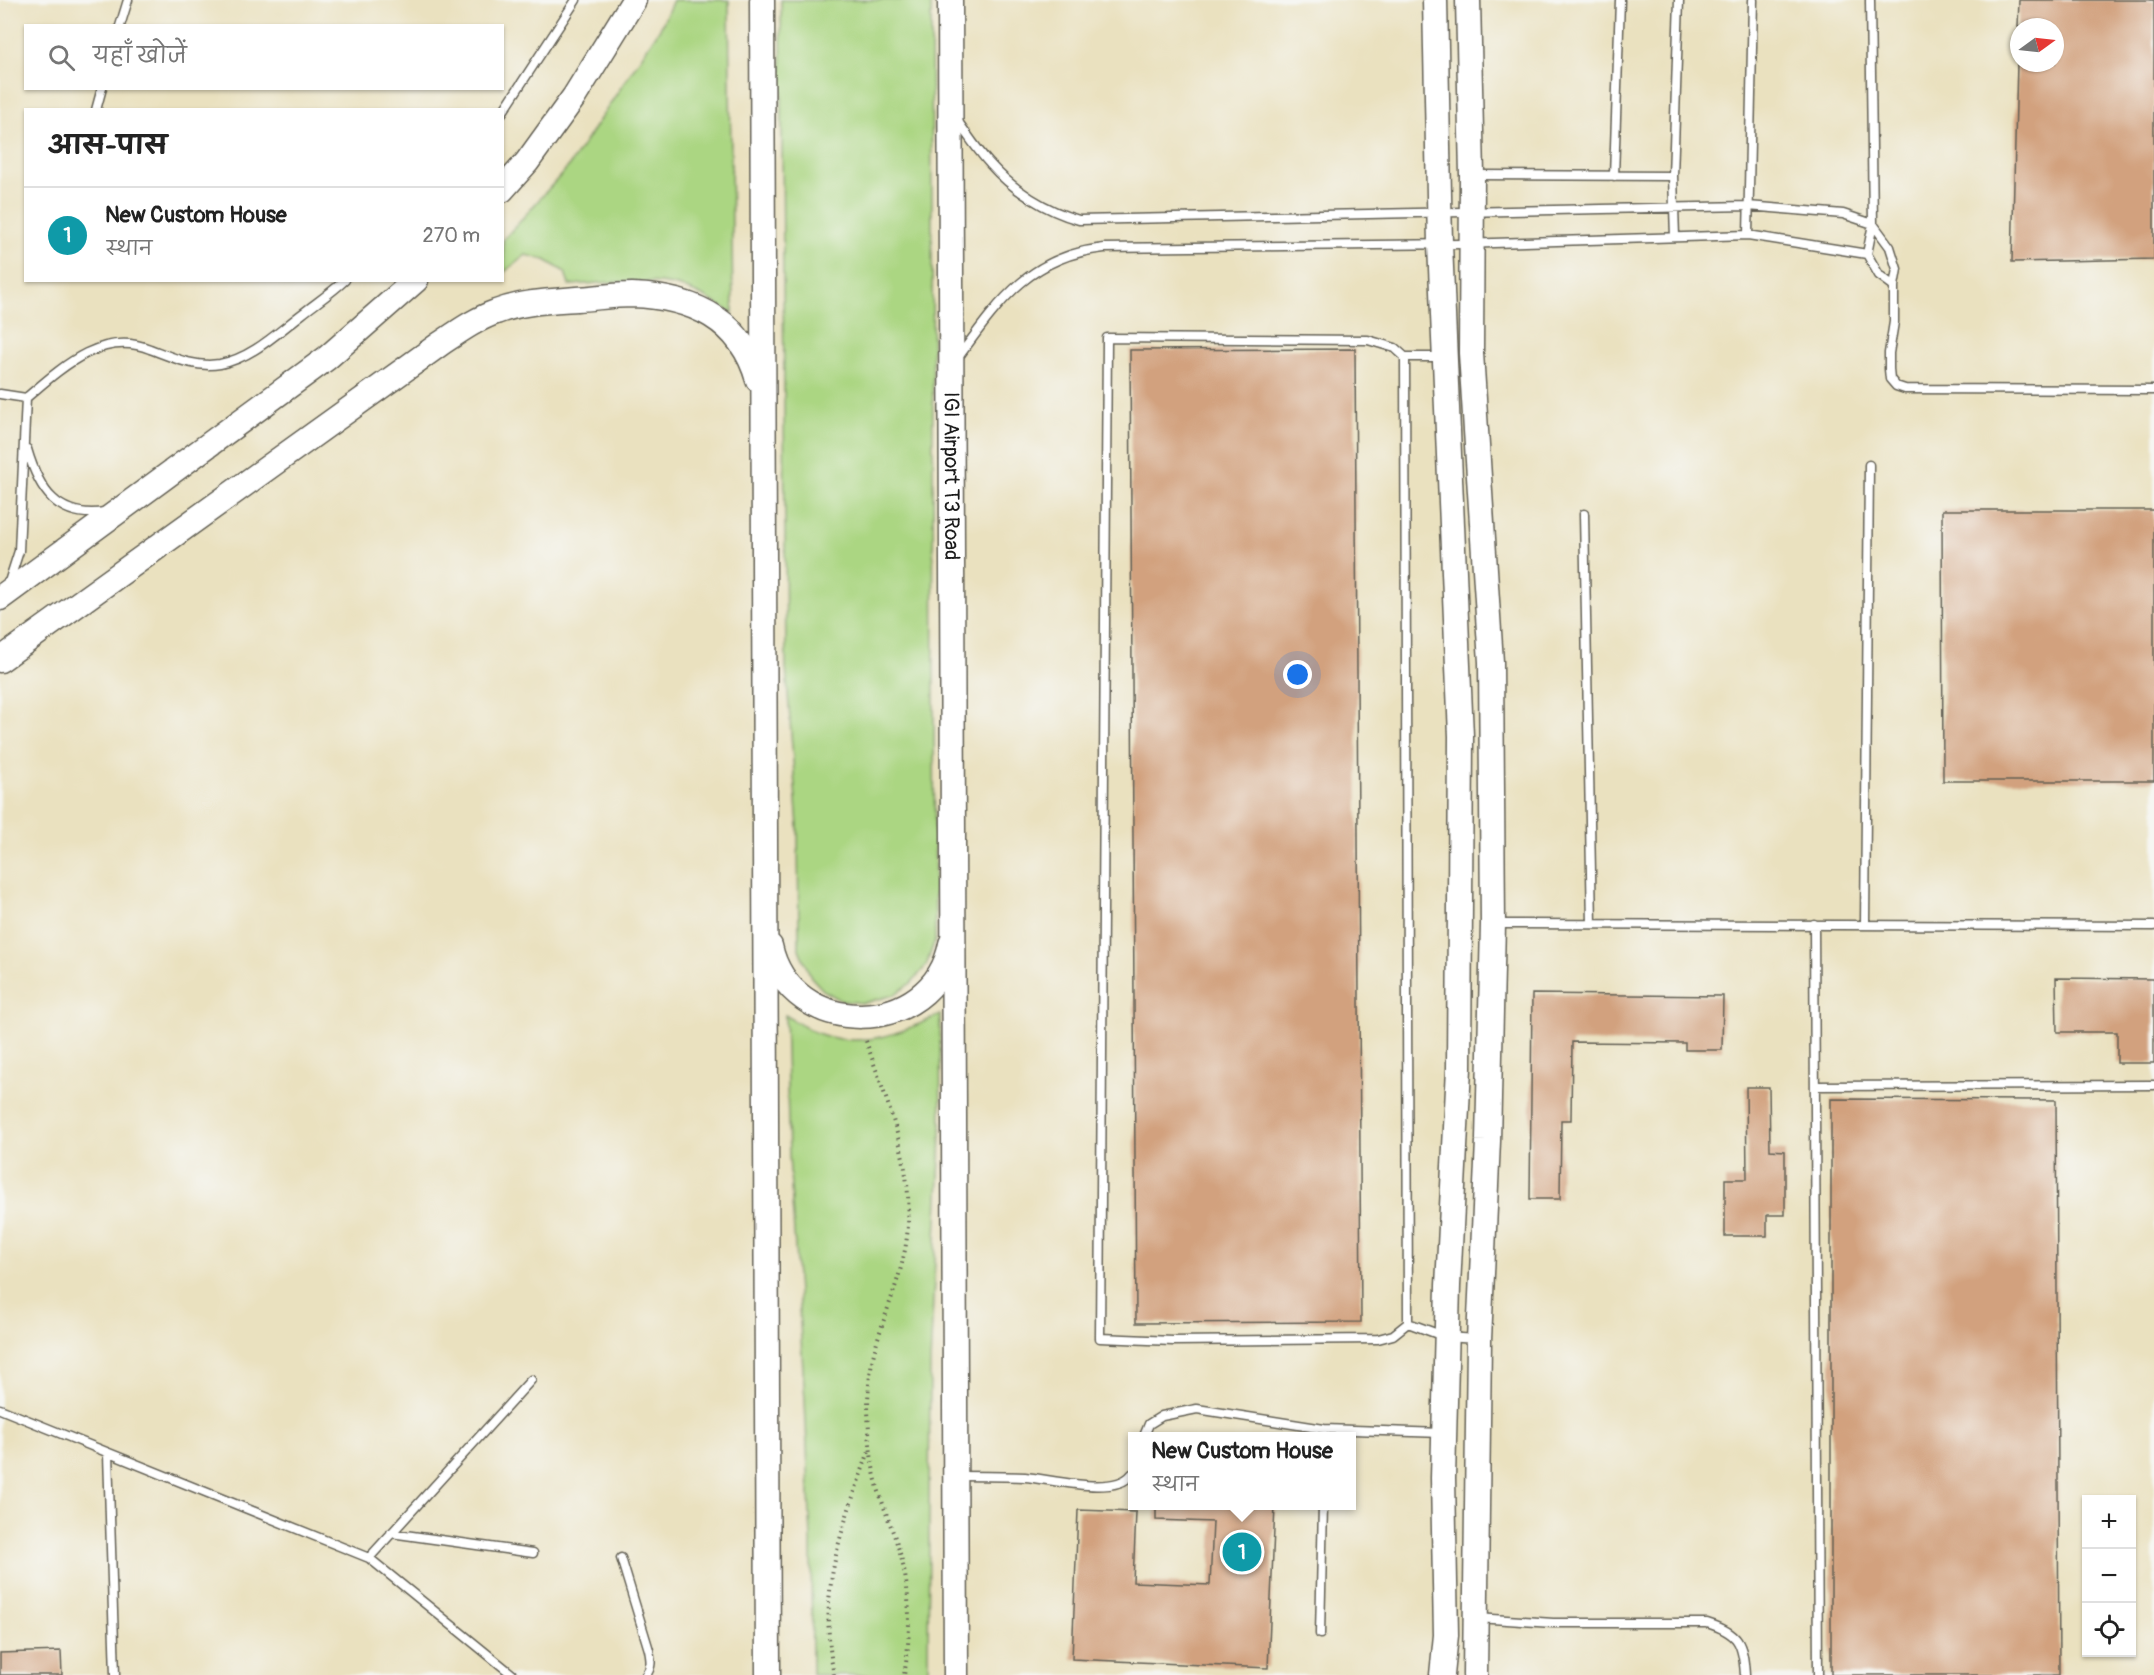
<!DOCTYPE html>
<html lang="hi">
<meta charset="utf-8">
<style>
body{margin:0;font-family:Pangolin,"Playpen Sans Deva",sans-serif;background:#f2f2f2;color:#222}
.controls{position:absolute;right:18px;bottom:18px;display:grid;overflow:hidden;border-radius:0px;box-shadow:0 2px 4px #0004}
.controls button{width:54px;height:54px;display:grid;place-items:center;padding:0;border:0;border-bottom:2px solid #e0e0e0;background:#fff;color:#222;font:30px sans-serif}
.compass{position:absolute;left:2010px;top:18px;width:54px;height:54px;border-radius:50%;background:#fff;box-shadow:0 2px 4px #0004;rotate:75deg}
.you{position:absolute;left:1298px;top:675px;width:21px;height:21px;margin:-15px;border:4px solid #fff;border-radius:50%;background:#1a73e8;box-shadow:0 0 0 9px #1a73e833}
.badge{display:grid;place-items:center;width:39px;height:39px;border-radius:50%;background:#ea580c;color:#fff;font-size:20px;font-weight:700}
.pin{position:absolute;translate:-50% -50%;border:3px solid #fff;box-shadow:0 2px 6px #0006}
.popup{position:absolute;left:1128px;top:1432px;width:228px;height:78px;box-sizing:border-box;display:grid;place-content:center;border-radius:0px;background:#fff;filter:drop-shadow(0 2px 4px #0005);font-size:20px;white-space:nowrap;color:#767676}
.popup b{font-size:22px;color:#222}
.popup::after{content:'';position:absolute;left:50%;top:100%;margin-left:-12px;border:12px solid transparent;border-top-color:#fff}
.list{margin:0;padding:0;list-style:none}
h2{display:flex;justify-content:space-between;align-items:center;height:78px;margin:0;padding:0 24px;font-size:26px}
h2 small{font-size:20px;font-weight:400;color:#767676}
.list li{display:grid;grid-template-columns:39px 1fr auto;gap:18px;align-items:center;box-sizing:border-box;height:96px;padding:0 24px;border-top:2px solid #e0e0e0}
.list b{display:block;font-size:22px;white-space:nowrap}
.list p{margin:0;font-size:20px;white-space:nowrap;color:#767676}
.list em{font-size:20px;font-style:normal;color:#767676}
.icon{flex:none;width:33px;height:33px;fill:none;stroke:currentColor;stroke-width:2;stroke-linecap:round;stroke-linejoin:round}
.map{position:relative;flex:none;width:2154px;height:1675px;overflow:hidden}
.search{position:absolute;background:#fff;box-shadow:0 2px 4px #0004;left:24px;top:24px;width:480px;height:66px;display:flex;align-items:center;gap:15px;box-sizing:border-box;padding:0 21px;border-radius:0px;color:#767676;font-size:22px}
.panel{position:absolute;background:#fff;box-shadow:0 2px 4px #0004;left:24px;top:108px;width:480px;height:174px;border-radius:0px}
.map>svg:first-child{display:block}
.green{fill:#abd682;stroke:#64794f;stroke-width:1.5}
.building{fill:#d2a17e}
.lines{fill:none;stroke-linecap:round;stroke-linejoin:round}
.lane-casing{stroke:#646155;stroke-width:11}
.secondary-casing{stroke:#646155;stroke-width:27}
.path{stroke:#646155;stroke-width:4;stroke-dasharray:1.5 4.5;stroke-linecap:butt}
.lane{stroke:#fff;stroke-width:8}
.secondary{stroke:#fff;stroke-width:24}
.labels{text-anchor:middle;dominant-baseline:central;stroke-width:4.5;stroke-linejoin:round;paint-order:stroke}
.street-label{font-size:21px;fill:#1c1c1c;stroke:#f6f6f2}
</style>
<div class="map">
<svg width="2154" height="1675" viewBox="0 0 2154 1675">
<rect width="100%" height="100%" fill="#f6f6f2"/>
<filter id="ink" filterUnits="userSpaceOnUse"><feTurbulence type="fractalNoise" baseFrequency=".0167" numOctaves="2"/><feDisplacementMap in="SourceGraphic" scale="12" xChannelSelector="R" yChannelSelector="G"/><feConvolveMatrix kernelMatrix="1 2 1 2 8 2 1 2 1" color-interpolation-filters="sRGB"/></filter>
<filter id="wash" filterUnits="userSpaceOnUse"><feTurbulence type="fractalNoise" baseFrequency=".008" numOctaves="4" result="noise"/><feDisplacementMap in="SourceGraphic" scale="24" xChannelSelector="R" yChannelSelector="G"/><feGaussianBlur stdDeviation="1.35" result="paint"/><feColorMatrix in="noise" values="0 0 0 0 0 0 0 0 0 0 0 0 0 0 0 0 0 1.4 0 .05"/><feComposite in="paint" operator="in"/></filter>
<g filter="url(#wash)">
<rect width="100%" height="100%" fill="#eae1bf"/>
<path class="green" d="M673 0H729L733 313C715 303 693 289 673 285 639 279 603 283 569 285L565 272 545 260 526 255 503 273V240L569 166 661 27Z
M781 0H931L935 940 926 966 911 983 894 995 864 1003 842 1001 823 990 811 977 799 949 798 827 786 667Z
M785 1015C797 1022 809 1031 823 1035 865 1049 902 1032 940 1015L941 1135 930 1363 928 1675H812L811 1540 805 1400 789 1156Z"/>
<g id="blocks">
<path class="building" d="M2019 0H2154V259L2012 262 2017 63H2055V27H2018Z
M1355 349 1361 1322 1136 1323 1130 350Z
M1942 510H2154V781H1943Z
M2056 978 2154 979V1063H2117V1032H2057Z
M1532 994 1723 996 1722 1050H1685V1043L1572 1042 1571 1120H1561L1560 1199H1530Z
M1746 1087H1769L1770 1150 1785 1151V1215H1767V1236H1725V1179H1747Z
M1831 1099 2056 1100 2059 1675H1831Z
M1156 1506H1275L1268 1668 1072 1659 1078 1510 1136 1512 1133 1582 1210 1585 1213 1522 1156 1520Z
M61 1651 62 1675H0V1653Z"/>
</g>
</g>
<g filter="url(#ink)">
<use href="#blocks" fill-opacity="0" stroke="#646155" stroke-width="1.5"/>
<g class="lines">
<defs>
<path id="lane" d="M120 26 128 0
M96 110 102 88
M502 113 576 0
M956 119C967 134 977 150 990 164 1013 190 1046 211 1079 220L1748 206 1843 214 1873 224 1890 247 1897 269 1894 286V322L1889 353V369L1890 379 1896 386 1905 389 2154 390
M1473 175 1673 176
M1614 176 1620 0
M1748 235 1753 0
M1675 237 1673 176 1679 0
M1867 254 1873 224 1870 0
M1405 357H1444
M957 359C998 303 1029 256 1104 248L1462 244 1748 235 1867 254 1879 275 1894 286
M0 394 26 398
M27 449C39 490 57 519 105 512
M1584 514 1592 924
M9 582 19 551 26 398C60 369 102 329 150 349 174 358 195 368 220 364 252 358 277 333 302 314 316 303 331 293 345 280
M1496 924 2154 926
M1814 924 1818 1675
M1865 925 1869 465
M1815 1086 2154 1085
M1408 1323 1393 1335 1378 1339 1173 1341 1100 1338 1107 338 1368 340 1395 348 1405 357 1408 1323 1446 1337 1476 1339
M0 1409 369 1558 513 1675
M1144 1436 1149 1424 1162 1416 1197 1409 1324 1429 1442 1433
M108 1454 115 1675
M956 1476C979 1476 1002 1476 1025 1477 1051 1479 1115 1497 1132 1474
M391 1533 533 1553
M369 1558 531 1380
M621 1558 649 1650C651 1660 652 1667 646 1675
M1477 1618 1553 1623H1707C1739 1633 1743 1643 1745 1675
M1320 1634 1323 1506"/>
<g id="secondary">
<path d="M762 0 768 1675"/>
<path id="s1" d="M950 0 956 1675"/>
<path d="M1435 0 1440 244 1461 736 1459 1068 1448 1286 1443 1478 1446 1635 1442 1675"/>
<path d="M1468 0 1472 175 1471 353 1491 662 1493 924 1488 1141 1479 1340 1475 1675"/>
<path d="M502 190 527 162 574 97 634 0"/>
<path d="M0 598 327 358 416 280"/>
<path d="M0 660 440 344C458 332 476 319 496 312 521 302 550 301 577 299 595 298 614 295 632 295 692 297 741 319 758 380"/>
<path d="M770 946C790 1040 933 1039 951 944"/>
</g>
</defs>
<use href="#lane" class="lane-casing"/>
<use href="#secondary" class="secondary-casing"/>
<path class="path" d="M866 1041C889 1109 917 1169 906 1244 900 1282 883 1316 874 1353 868 1378 867 1404 869 1430 870 1454 874 1478 882 1501 888 1520 896 1538 901 1557 911 1594 911 1638 904 1675
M834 1675C817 1588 842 1529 870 1448"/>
<use href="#lane" class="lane"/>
<use href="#secondary" class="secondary"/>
</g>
</g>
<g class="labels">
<g class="street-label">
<text stroke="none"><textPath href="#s1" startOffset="476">IGI Airport T3 Road</textPath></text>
</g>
</g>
</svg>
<div class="controls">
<button>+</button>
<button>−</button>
<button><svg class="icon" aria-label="locate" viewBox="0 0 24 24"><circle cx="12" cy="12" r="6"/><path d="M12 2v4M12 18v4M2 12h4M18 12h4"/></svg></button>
</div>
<svg class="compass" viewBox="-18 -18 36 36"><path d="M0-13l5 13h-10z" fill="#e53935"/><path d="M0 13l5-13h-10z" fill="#767676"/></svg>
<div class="you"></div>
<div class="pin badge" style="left:1242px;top:1552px;background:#0f9aa8">1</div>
<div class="popup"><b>New Custom House</b>स्थान</div>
<div class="search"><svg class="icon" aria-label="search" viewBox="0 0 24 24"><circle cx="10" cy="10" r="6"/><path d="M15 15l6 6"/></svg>यहाँ खोजें</div>
<section class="panel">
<h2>आस-पास<small></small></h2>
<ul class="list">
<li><span class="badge" style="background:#0f9aa8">1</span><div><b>New Custom House</b><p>स्थान</p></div><em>270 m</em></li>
</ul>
</section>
</div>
